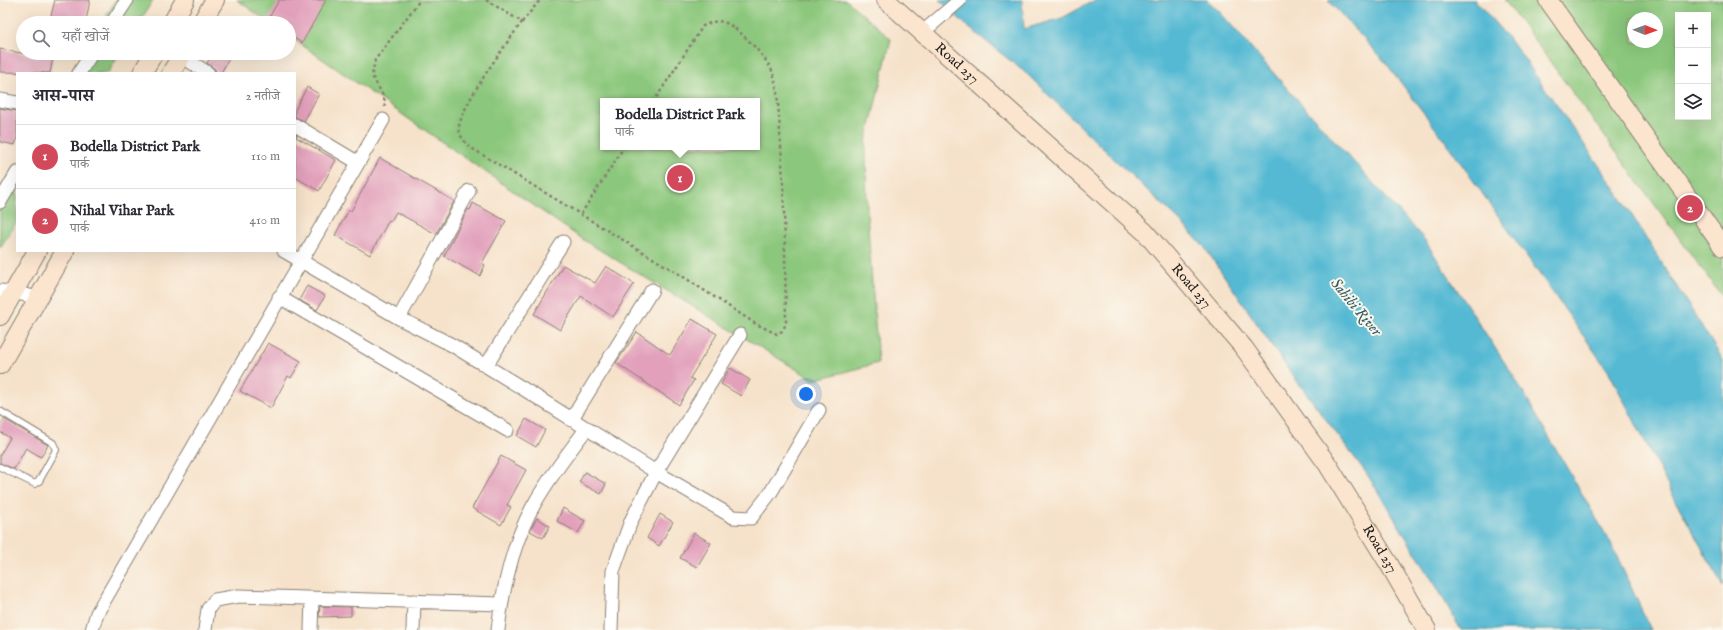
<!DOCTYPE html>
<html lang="hi">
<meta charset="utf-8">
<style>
body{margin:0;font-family:"IM FELL English","Noto Serif Devanagari",serif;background:#f7f7f7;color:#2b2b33}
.controls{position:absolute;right:12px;top:12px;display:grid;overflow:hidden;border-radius:0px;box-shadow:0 4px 16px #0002}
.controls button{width:36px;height:36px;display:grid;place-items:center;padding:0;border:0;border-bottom:1px solid #e1e1e2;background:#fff;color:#2b2b33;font:20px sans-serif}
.compass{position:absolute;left:1627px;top:12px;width:36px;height:36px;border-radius:50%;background:#fff;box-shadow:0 4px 16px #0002;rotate:91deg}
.you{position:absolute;left:806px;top:394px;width:14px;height:14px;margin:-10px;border:3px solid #fff;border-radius:50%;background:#1a73e8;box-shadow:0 0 0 6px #1a73e833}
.badge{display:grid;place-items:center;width:26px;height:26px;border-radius:50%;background:#d1495b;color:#fff;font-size:13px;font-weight:700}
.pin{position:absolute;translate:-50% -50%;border:2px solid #fff;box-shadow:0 1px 4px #0006}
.popup{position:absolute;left:600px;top:98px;width:160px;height:52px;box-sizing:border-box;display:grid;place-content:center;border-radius:0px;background:#fff;filter:drop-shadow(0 1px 3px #0005);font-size:13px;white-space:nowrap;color:#7c7c81}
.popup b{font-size:15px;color:#2b2b33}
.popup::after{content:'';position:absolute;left:50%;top:100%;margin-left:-8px;border:8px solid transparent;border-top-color:#fff}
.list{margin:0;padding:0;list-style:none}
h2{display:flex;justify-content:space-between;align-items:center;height:52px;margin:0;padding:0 16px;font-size:17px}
h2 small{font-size:13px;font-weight:400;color:#7c7c81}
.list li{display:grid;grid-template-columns:26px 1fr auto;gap:12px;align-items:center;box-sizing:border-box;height:64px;padding:0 16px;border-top:1px solid #e1e1e2}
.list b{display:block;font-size:15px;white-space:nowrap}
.list p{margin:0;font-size:13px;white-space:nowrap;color:#7c7c81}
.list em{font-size:13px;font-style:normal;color:#7c7c81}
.icon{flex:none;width:22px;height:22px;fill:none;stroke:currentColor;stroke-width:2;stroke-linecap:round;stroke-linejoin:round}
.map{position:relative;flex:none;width:1723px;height:630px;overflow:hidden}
.search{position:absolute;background:#fff;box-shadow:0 4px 16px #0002;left:16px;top:16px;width:280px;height:44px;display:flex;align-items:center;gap:10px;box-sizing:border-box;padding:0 14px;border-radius:22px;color:#7c7c81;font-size:15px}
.panel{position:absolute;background:#fff;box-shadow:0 4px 16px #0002;left:16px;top:72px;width:280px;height:180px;border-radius:0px}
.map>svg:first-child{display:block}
.green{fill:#8bc77c;stroke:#54724c;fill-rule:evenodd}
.water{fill:#54b9d3;stroke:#386a78}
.building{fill:#e2a0bb}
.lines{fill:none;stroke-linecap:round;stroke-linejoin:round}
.lane-casing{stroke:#897f73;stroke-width:8}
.street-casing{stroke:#897f73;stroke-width:15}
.secondary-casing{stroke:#897f73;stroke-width:20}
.path{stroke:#897f73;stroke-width:2.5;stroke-dasharray:3 3;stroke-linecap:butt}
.lane{stroke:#fff;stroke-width:6}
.street{stroke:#fff;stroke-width:13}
.secondary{stroke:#fbe5cf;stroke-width:18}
.labels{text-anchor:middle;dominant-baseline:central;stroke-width:4;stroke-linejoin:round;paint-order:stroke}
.street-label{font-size:14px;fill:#1c1c1c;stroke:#fbf7ec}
.water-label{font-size:15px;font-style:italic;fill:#325b65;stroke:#fbf7ec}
</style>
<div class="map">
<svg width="1723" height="630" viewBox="0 0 1723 630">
<rect width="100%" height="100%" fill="#fbf7ec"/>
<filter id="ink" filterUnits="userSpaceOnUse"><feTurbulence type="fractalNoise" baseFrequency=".025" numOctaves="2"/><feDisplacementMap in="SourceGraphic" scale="8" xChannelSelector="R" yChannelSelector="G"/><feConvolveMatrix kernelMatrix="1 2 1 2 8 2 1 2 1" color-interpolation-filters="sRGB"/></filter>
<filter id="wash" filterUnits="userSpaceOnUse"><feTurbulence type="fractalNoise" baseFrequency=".012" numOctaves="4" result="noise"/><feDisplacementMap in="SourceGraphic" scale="16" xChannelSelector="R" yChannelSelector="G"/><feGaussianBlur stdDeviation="0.9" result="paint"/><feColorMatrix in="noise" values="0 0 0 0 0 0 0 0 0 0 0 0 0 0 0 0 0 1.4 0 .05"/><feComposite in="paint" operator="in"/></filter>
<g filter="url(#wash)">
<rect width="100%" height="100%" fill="#f6e2ca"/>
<path class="green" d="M116 0H153L139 23H102Z
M237 0H846L891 39 866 142 867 213 878 363 814 380 585 241 289 36V23H270ZM603 101H757V147H603Z
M1504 0H1723V298L1521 22ZM1678 15H1708V117H1678ZM1633 18H1657V42H1633Z
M84 53H120L108 73H71Z
M17 162V221L0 248V190Z"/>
<path class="water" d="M940 0H1022L1024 29 1062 18 1095 0H1207L1218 10 1292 94 1424 239 1514 377 1610 542 1651 630H1461L1436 586 1367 474 1288 369 1205 248 1181 222 1113 158 1027 74 967 26Z
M1328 0H1475L1516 47 1614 187 1723 360V586L1679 507 1609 372 1448 145 1386 63Z"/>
<g id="blocks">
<path class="building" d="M55 0H90L86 21 83 20 82 23H49Z
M279 0H326L302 43 289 35V23H266Z
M0 49 36 56 37 53H54L50 73 0 72Z
M213 53H232L221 73H216L215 69 207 63Z
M307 87 319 94 304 121 295 117V110Z
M0 108 17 111V138L15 145 0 142Z
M295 134 297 135 296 137 336 160 319 191 295 177Z
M380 158 454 201 436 234 396 212 391 221 389 220 370 255 335 235 349 210 351 211Z
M473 203 506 221 482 263 485 265 480 276 444 256 468 209 470 210Z
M563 265 595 283 606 266 634 284 613 317 581 296 560 330 534 314Z
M307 286 325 296 317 310 299 300Z
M692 319 717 334 690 378 694 380 679 405 616 363 637 332 670 355Z
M268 343 301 361 291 378 288 376 271 408 240 391Z
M730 368 750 380 741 396 721 384Z
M4 419 48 445 41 457 26 448 14 469 0 463V455L10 438 0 432V426Z
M526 419 545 430 536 447 517 436Z
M501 456 526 470 507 505 511 507 501 525 472 508Z
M585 472 606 484 601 494 579 482Z
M563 508 585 521 578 533 557 521Z
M660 514 673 522 659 546 647 538Z
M537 518 550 526 543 538 530 531Z
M694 533 711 543 697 567 680 558Z
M320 606 351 607V616L319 617Z"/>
</g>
</g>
<g filter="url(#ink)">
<use href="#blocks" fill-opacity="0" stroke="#897f73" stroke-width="1"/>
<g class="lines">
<defs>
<path id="lane" d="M0 411 53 443 56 450 39 481 35 484 0 467"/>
<path id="street" d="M112 23 127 0
M923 32 960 0
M181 56 208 73
M79 73 92 53
M0 100 17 103
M295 125 357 162
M0 202 17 173
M284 251 399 318 452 345 527 391 656 472 733 517 751 518 771 492 819 410
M0 291 13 292 38 298
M279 297 507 430
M399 318 469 191
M486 366 563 242
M571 420 652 290
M92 630 97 613 383 120
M205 630 208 609 215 600 239 596 501 604
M311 630 312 598
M413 630 414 601
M498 630C503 586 513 540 536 501 551 475 569 452 587 428
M611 630 613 571 631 521 656 472 740 335"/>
<g id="secondary">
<path id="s1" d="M886 0 1145 232 1244 348 1328 465 1389 564 1427 630"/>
<path d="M1548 0 1723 247"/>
<path d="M172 23 185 0"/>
<path d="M201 23 215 0"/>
<path d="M142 73 154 53"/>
<path d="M171 73 183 53"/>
<path d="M0 316 37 251"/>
<path d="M0 365 65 251"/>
</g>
</defs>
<use href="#lane" class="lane-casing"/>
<use href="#street" class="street-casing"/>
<use href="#secondary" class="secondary-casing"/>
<path class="path" d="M486 0 522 22C508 41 461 105 459 127 458 134 464 140 468 146L679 274 756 324 777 334 782 331 786 324C785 261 785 197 780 133 779 117 778 88 773 73 768 59 740 29 726 23 717 19 710 23 703 26L654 101
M522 22 540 0
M385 107 384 97 372 76 375 60 420 0
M581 214 624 147"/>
<use href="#lane" class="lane"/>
<use href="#street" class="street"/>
<use href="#secondary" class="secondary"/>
</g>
</g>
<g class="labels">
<g class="street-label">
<text stroke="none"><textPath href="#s1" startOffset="95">Road 237</textPath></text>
<text stroke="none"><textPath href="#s1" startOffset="419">Road 237</textPath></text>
<text stroke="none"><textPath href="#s1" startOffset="743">Road 237</textPath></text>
</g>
<g class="water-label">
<text transform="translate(1356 307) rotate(50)">Sahibi River</text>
</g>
</g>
</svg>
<div class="controls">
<button>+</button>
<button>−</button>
<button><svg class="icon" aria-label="layers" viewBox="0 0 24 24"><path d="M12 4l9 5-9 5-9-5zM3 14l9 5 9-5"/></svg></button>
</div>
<svg class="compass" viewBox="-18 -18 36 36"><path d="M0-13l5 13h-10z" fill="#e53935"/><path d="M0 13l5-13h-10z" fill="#7c7c81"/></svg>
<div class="you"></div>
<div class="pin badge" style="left:680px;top:178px">1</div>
<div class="popup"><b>Bodella District Park</b>पार्क</div>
<div class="pin badge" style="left:1690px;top:208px">2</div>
<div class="search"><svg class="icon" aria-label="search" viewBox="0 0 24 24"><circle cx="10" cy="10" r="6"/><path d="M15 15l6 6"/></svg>यहाँ खोजें</div>
<section class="panel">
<h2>आस-पास<small>2 नतीजे</small></h2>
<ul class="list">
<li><span class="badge">1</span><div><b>Bodella District Park</b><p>पार्क</p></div><em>110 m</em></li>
<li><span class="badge">2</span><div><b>Nihal Vihar Park</b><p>पार्क</p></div><em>410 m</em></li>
</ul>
</section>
</div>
